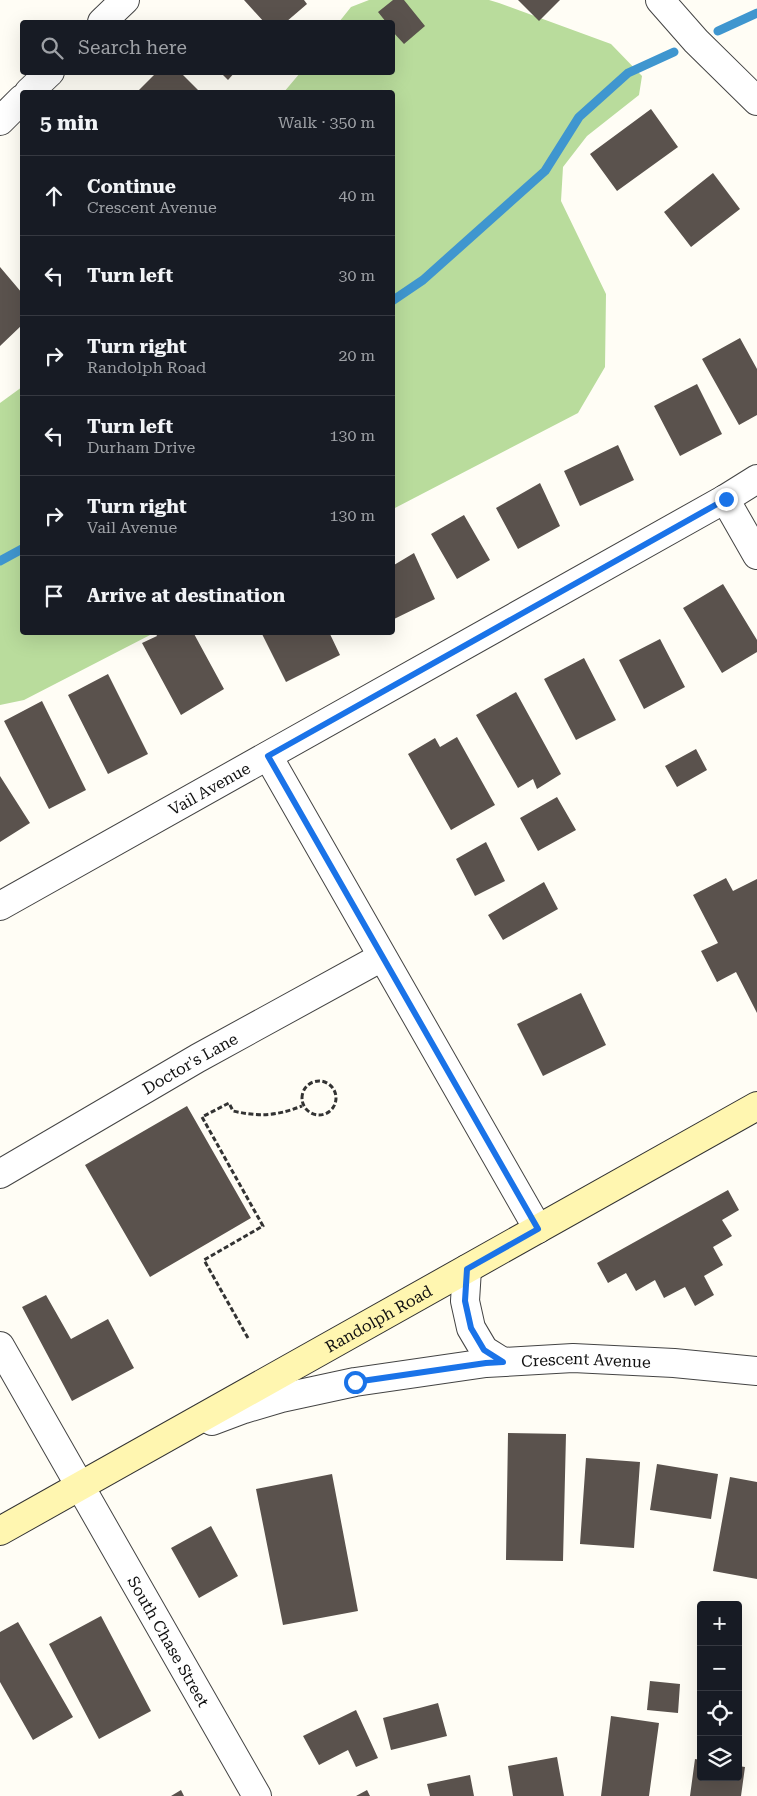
<!DOCTYPE html>
<meta charset="utf-8">
<style>
body{margin:0;font-family:"Roboto Serif",serif;background:#20242c;color:#f1f3f6}
.controls{position:absolute;right:15px;bottom:15px;display:grid;overflow:hidden;border-radius:5px;box-shadow:0 5px 20px #0002}
.controls button{width:45px;height:45px;display:grid;place-items:center;padding:0;border:0;border-bottom:1px solid #363941;background:#171b24;color:#f1f3f6;font:25px sans-serif}
.stop{position:absolute;width:15px;height:15px;margin:-11px;border:4px solid #1a73e8;border-radius:50%;background:#fff}
.stop.end{background:#1a73e8;border-color:#fff;box-shadow:0 1px 5px #0008}
.list{margin:0;padding:0;list-style:none}
h2{display:flex;justify-content:space-between;align-items:center;height:65px;margin:0;padding:0 20px;font-size:21px}
h2 small{font-size:16px;font-weight:400;color:#9ea1a6}
.list li{display:grid;grid-template-columns:32px 1fr auto;gap:15px;align-items:center;box-sizing:border-box;height:80px;padding:0 20px;border-top:1px solid #363941}
.list b{display:block;font-size:19px;white-space:nowrap}
.list p{margin:0;font-size:16px;white-space:nowrap;color:#9ea1a6}
.list em{font-size:16px;font-style:normal;color:#9ea1a6}
.icon{flex:none;width:28px;height:28px;fill:none;stroke:currentColor;stroke-width:2;stroke-linecap:round;stroke-linejoin:round}
.map{position:relative;flex:none;width:757px;height:1796px;overflow:hidden}
.search{position:absolute;background:#171b24;box-shadow:0 5px 20px #0002;left:20px;top:20px;width:375px;height:55px;display:flex;align-items:center;gap:12px;box-sizing:border-box;padding:0 18px;border-radius:5px;color:#9ea1a6;font-size:19px}
.panel{position:absolute;background:#171b24;box-shadow:0 5px 20px #0002;left:20px;top:90px;width:375px;height:545px;border-radius:5px}
.map>svg:first-child{display:block}
.forest{fill:#b9dc9c}
.lines{fill:none;stroke-linecap:round;stroke-linejoin:round}
.stream{stroke:#3f96cf;stroke-width:9}
.building{fill:#5a524d}
.street-casing{stroke:#444;stroke-width:30}
.secondary-casing{stroke:#333;stroke-width:30}
.path{stroke:#333;stroke-width:3;stroke-dasharray:5 2.5;stroke-linecap:butt}
.street{stroke:#fff;stroke-width:28}
.secondary{stroke:#fff6b0;stroke-width:28}
.route{stroke:#1a73e8;stroke-width:6}
.labels{text-anchor:middle;dominant-baseline:central;stroke-width:5;stroke-linejoin:round;paint-order:stroke}
.street-label{font-size:16px;fill:#111;stroke:#fff}
</style>
<div class="map">
<svg width="757" height="1796" viewBox="0 0 757 1796">
<rect width="100%" height="100%" fill="#fffdf5"/>
<path class="forest" d="M369 0H489L499 3 611 44 642 76 639 95 587 136 563 167 561 201 606 294 605 367 578 413 393 509 392 92H284L300 73 392 72V22H339L351 7Z
M22 387V632L154 633 24 700 0 705V403Z"/>
<g class="lines">
<path class="stream" d="M718 31 757 13
M392 301 423 280 545 171 579 117 628 73 674 52
M0 561 22 549"/>
</g>
<path class="building" d="M244 0H304L307 4 286 22H264Z
M393 0H404L425 26 404 44 392 31V22H386L378 12Z
M518 0H560L539 21Z
M157 72H180L200 92H137Z
M220 72H235L228 80Z
M651 109 678 147 617 191 590 154Z
M713 173 740 209 691 247 664 212Z
M0 267 22 293V325L0 346Z
M740 338 757 369V415L739 425 702 359Z
M697 384 722 434 680 456 654 406Z
M618 445 634 480 580 506 564 471Z
M540 483 560 526 518 549 496 508Z
M464 515 490 560 457 579 431 534Z
M414 553 435 599 392 620V561L394 565Z
M723 584 757 640V652L722 673 683 608Z
M155 632H193L224 689 181 715 142 643 157 636Z
M261 632H329L340 655 286 682Z
M660 639 685 687 644 709 619 660Z
M584 658 616 720 576 740 544 679Z
M108 674 148 754 108 774 68 695Z
M516 692 561 774 537 789 533 779 518 788 476 715Z
M42 701 86 790 49 809 4 721Z
M457 737 495 805 451 830 408 754 435 738 440 747Z
M696 749 707 770 677 787 665 766Z
M0 776 30 823 0 842Z
M557 797 576 830 538 851 520 818Z
M486 842 505 881 475 896 456 859Z
M726 878 733 891 757 879V1013L736 972 717 982 701 951 718 943 693 895Z
M544 882 558 909 503 940 488 915Z
M581 993 606 1045 543 1076 517 1024Z
M187 1106 251 1218 150 1277 85 1165Z
M728 1190 739 1210 722 1220 732 1236 713 1247 723 1265 704 1276 714 1295 695 1306 685 1287 664 1298 655 1280 636 1291 626 1273 608 1283 597 1263Z
M46 1295 71 1339 108 1319 134 1368 72 1401 22 1307Z
M508 1433 566 1434 563 1561 506 1560Z
M586 1458 640 1462 634 1548 580 1544Z
M657 1464 718 1474 711 1519 650 1510Z
M332 1474 358 1611 283 1625 256 1489Z
M730 1477 757 1482V1579L713 1571Z
M211 1526 238 1576 199 1598 171 1548Z
M101 1616 151 1711 99 1739 49 1644Z
M18 1622 73 1717 33 1740 0 1682V1632Z
M650 1681 680 1684 678 1713 647 1710Z
M438 1703 447 1736 391 1750 383 1718Z
M356 1710 378 1758 356 1767 348 1750 319 1765 303 1736Z
M611 1716 659 1723 649 1796H601Z
M557 1757 564 1796H513L508 1766Z
M695 1759 701 1760V1777H738V1766L745 1767 741 1796H690Z
M470 1775 474 1796H430L427 1784Z
M181 1790 184 1796H171Z
M367 1790 370 1796H356Z"/>
<g class="lines">
<defs>
<g id="street">
<path d="M660 0 696 41 757 101"/>
<path d="M102 22 125 0"/>
<path d="M29 92 50 72"/>
<path d="M0 121 22 99"/>
<path d="M725 499 757 555"/>
<path d="M268 756 538 1229"/>
<path id="s1" d="M0 906 725 499 757 479"/>
<path id="s2" d="M0 1174 198 1058 382 957"/>
<path d="M467 1269 465 1301 471 1328 484 1350 503 1362"/>
<path id="s3" d="M0 1346 257 1796"/>
<path id="s4" d="M212 1421 244 1409 281 1398 355 1382 486 1363 573 1358 674 1363 757 1371"/>
</g>
<g id="secondary">
<path id="s5" d="M0 1531 757 1106"/>
</g>
</defs>
<use href="#street" class="street-casing"/>
<use href="#secondary" class="secondary-casing"/>
<path class="path" d="M302 1098a17 17 0 1 1 34 0a17 17 0 1 1-34 0Z
M248 1338 204 1260 263 1226 202 1117 229 1103 233 1111C260 1117 276 1116 302 1106"/>
<use href="#street" class="street"/>
<use href="#secondary" class="secondary"/>
</g>
<g class="lines">
<path class="route" d="M355 1382 486 1363 503 1362 484 1350 471 1328 465 1301 467 1269 538 1229 268 756 726 499"/>
</g>
<g class="labels">
<g class="street-label">
<text stroke="none"><textPath href="#s1" startOffset="240">Vail Avenue</textPath></text>
<text stroke="none"><textPath href="#s2" startOffset="220">Doctor's Lane</textPath></text>
<text stroke="none"><textPath href="#s5" startOffset="434">Randolph Road</textPath></text>
<text stroke="none"><textPath href="#s4" startOffset="381">Crescent Avenue</textPath></text>
<text stroke="none"><textPath href="#s3" startOffset="340">South Chase Street</textPath></text>
</g>
</g>
</svg>
<div class="controls">
<button>+</button>
<button>−</button>
<button><svg class="icon" aria-label="locate" viewBox="0 0 24 24"><circle cx="12" cy="12" r="6"/><path d="M12 2v4M12 18v4M2 12h4M18 12h4"/></svg></button>
<button><svg class="icon" aria-label="layers" viewBox="0 0 24 24"><path d="M12 4l9 5-9 5-9-5zM3 14l9 5 9-5"/></svg></button>
</div>
<div class="stop" style="left:355px;top:1382px"></div>
<div class="stop end" style="left:726px;top:499px"></div>
<div class="search"><svg class="icon" aria-label="search" viewBox="0 0 24 24"><circle cx="10" cy="10" r="6"/><path d="M15 15l6 6"/></svg>Search here</div>
<section class="panel">
<h2>5 min<small>Walk · 350 m</small></h2>
<ul class="list">
<li><svg class="icon" aria-label="ahead" viewBox="0 0 24 24"><path d="M12 20V5M6 11l6-6 6 6"/></svg><div><b>Continue</b><p>Crescent Avenue</p></div><em>40 m</em></li>
<li><svg class="icon" aria-label="left" viewBox="0 0 24 24"><path d="M17 20v-9H6M10 6l-5 5 5 5"/></svg><div><b>Turn left</b></div><em>30 m</em></li>
<li><svg class="icon" aria-label="right" viewBox="0 0 24 24"><path d="M7 20v-9h11M14 6l5 5-5 5"/></svg><div><b>Turn right</b><p>Randolph Road</p></div><em>20 m</em></li>
<li><svg class="icon" aria-label="left" viewBox="0 0 24 24"><path d="M17 20v-9H6M10 6l-5 5 5 5"/></svg><div><b>Turn left</b><p>Durham Drive</p></div><em>130 m</em></li>
<li><svg class="icon" aria-label="right" viewBox="0 0 24 24"><path d="M7 20v-9h11M14 6l5 5-5 5"/></svg><div><b>Turn right</b><p>Vail Avenue</p></div><em>130 m</em></li>
<li><svg class="icon" aria-label="arrive" viewBox="0 0 24 24"><path d="M6 21V4h12l-3 4 3 4H6"/></svg><div><b>Arrive at destination</b></div></li>
</ul>
</section>
</div>
